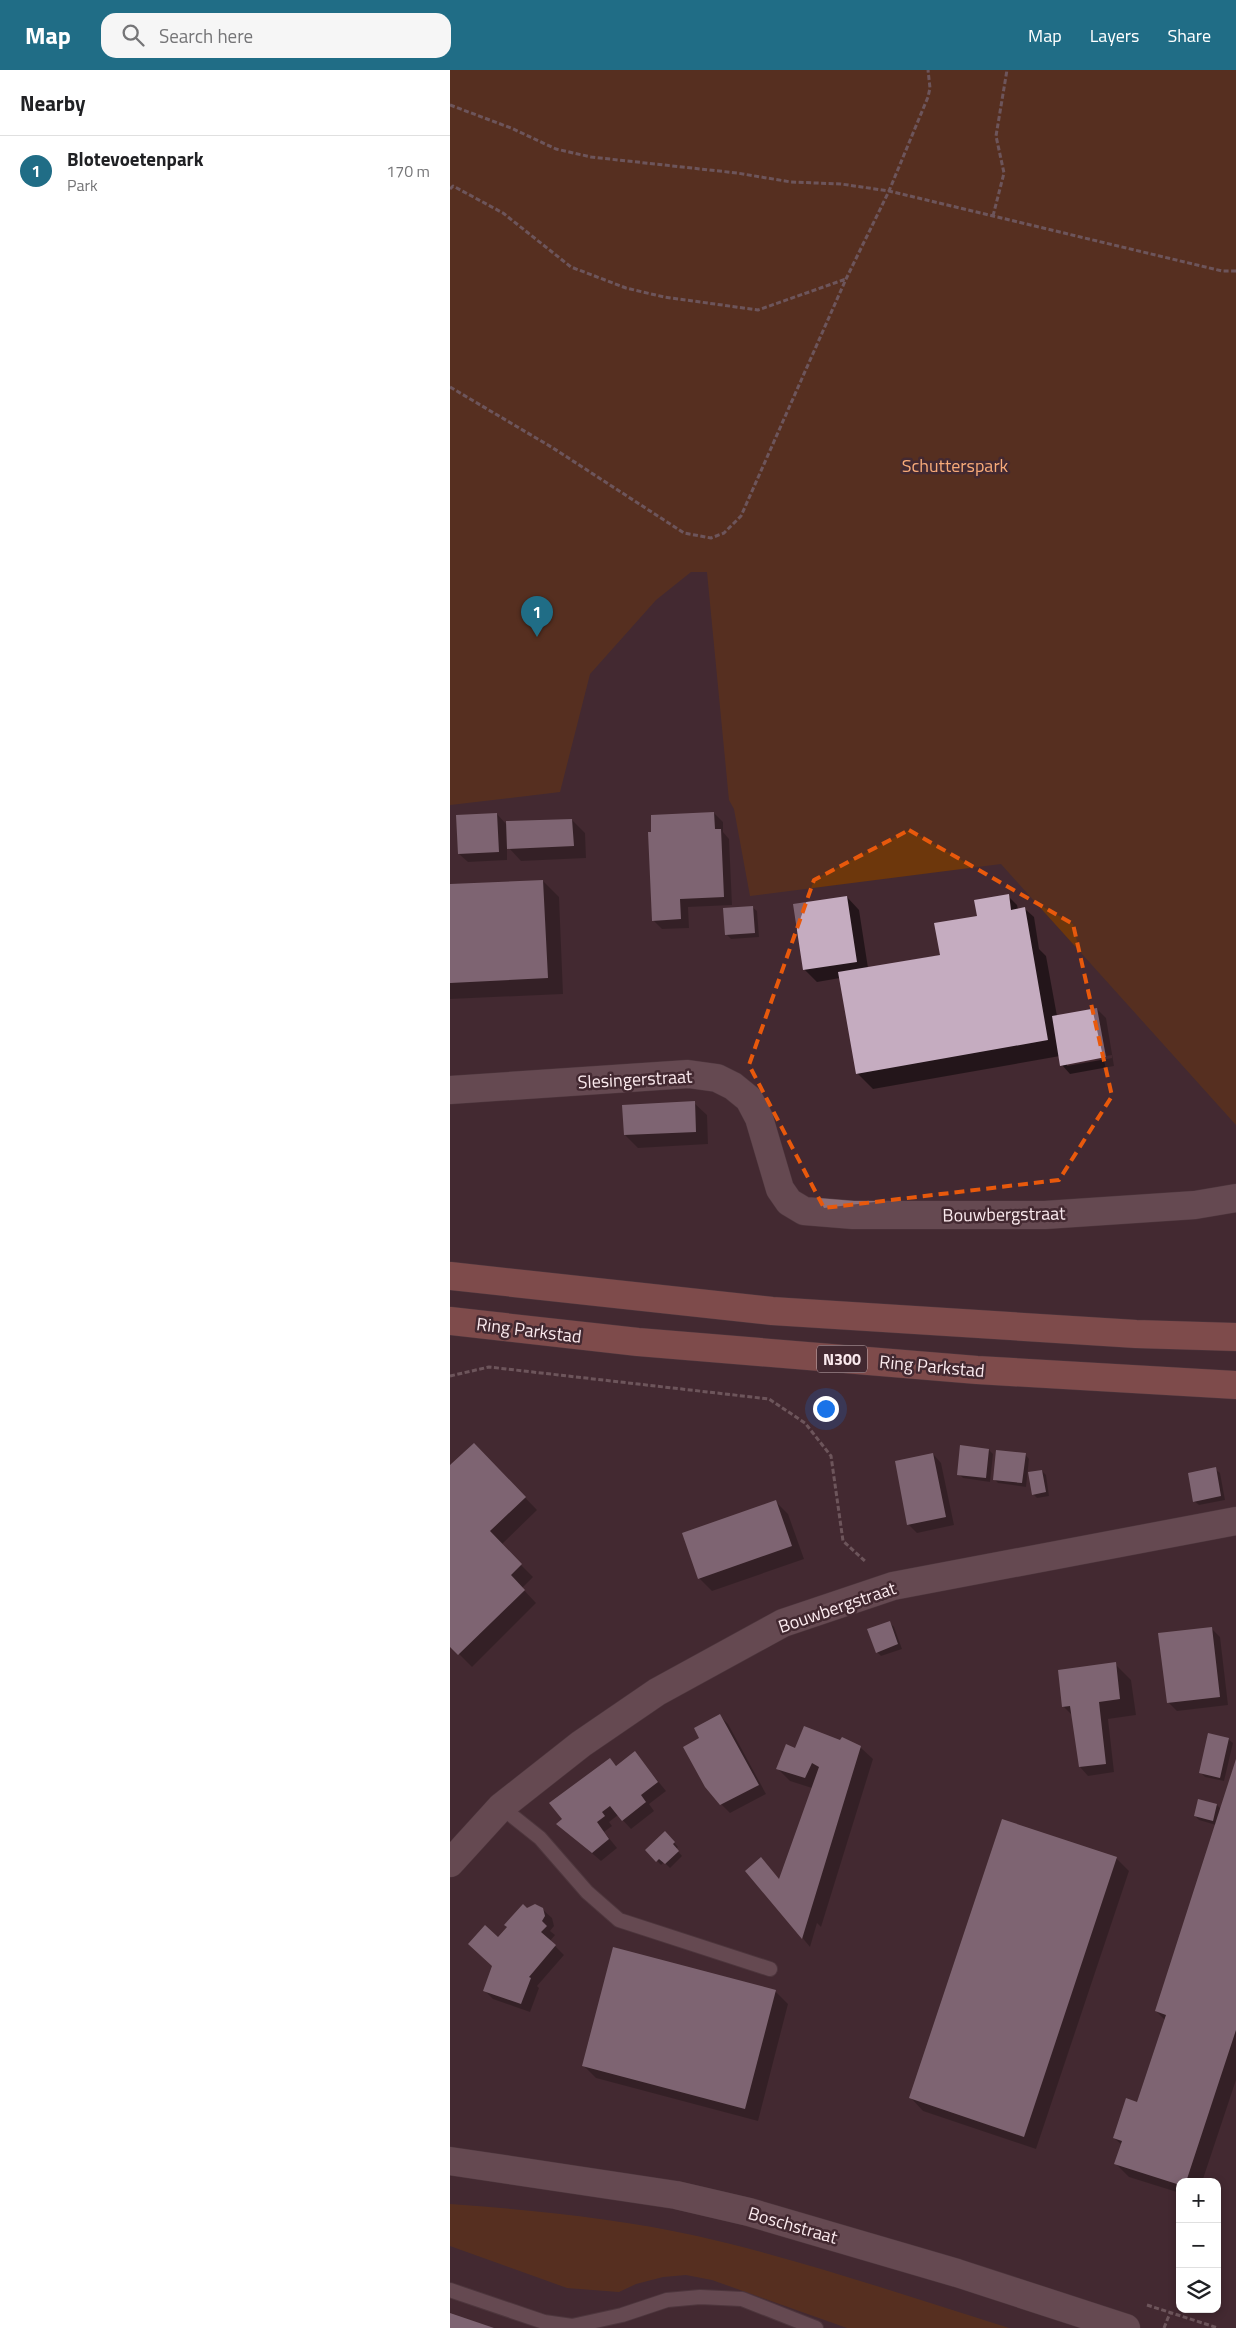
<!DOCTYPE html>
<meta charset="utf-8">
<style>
body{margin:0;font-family:"Titillium Web",sans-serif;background:#f6f6f6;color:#202124}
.controls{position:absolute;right:15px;bottom:15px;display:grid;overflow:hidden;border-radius:10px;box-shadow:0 2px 8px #0003}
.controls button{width:45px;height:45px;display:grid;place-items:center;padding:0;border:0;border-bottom:1px solid #e0e0e0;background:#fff;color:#202124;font:25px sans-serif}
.you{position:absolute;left:375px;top:1338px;width:18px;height:18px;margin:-12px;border:4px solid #fff;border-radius:50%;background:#1a73e8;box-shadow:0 0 0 8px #1a73e833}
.badge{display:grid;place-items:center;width:32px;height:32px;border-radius:50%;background:#206d86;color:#fff;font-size:16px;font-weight:700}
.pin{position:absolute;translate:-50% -41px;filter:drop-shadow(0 1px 2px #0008)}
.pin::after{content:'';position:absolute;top:26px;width:18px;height:15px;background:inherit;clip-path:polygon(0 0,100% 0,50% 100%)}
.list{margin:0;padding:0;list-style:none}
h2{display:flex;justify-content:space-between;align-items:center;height:65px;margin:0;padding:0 20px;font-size:21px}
h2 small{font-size:16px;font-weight:400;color:#757577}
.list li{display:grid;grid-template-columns:32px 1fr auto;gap:15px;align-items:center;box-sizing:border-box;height:70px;padding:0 20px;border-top:1px solid #e0e0e0}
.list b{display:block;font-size:19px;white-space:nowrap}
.list p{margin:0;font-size:16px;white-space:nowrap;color:#757577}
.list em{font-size:16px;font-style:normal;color:#757577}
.icon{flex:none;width:28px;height:28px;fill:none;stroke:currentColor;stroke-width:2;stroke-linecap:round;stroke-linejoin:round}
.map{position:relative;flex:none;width:786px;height:2258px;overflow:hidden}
header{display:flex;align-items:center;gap:30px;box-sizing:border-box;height:70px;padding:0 25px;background:#206d86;color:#fff}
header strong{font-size:24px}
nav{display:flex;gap:28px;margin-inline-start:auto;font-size:18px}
.search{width:350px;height:45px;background:#f6f6f6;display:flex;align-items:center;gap:12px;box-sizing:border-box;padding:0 18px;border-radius:15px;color:#757577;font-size:19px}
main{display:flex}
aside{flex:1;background:#fff}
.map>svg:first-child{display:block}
.green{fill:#6d370c}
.shadow{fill:#0007;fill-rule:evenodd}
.building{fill:#c5acc0}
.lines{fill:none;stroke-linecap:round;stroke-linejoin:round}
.lane-casing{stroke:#5b454c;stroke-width:16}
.street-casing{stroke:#5b454c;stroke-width:29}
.secondary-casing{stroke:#5b454c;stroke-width:29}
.highway-casing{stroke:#5b454c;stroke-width:29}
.path{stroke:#9f898f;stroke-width:3;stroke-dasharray:5 2.5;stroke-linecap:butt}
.lane{stroke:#8e7079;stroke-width:14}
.street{stroke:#8e7079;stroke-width:28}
.secondary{stroke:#8e7079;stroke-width:28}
.highway{stroke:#c5746c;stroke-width:28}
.marked{fill:none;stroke:#e8590c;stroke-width:4;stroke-dasharray:10 6;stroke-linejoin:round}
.labels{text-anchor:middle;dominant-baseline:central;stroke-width:5;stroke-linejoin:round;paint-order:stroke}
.shield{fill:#432931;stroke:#c4b0b5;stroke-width:1}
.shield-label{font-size:16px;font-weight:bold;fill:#fbeaee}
.park-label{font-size:18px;fill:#f8ab79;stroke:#432931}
.street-label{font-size:18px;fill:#fbeaee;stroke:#432931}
</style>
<header>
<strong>Map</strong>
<div class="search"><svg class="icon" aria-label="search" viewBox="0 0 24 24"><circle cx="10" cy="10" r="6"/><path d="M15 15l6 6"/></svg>Search here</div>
<nav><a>Map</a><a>Layers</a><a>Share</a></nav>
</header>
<main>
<aside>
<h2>Nearby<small></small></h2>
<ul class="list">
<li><span class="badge">1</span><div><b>Blotevoetenpark</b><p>Park</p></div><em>170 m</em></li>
</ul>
</aside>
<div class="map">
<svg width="786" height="2258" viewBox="0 0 786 2258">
<rect width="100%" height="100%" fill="#432931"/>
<path class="green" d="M0 0H786V1055L551 794 300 826 284 739 279 730 257 502H241L206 530 140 604 110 722 0 735Z
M0 2134C82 2140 167 2148 247 2166 353 2190 456 2226 559 2258H397L262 2210 236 2205 213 2207 186 2214 169 2222 117 2218 0 2176Z"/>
<path class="shadow" d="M264 743 273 752V762L279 769 282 835 238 837 239 858 212 859 203 850 202 763Z
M47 744 57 755 122 750 135 763 136 788 71 791 57 776V790L18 792 9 784Z
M93 811 109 827 113 924 0 929V816Z
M558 826 567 835 568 840 575 839 584 847 589 879 596 886 607 946 647 939 656 948 664 996 620 1004 612 995 610 986 423 1019 407 1003 390 908 367 912 354 899 397 827 409 840 418 898 491 885 528 847ZM662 985V988L617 996V993Z
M302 837 307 841 309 867 281 869 277 865 275 839Z
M244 1033 257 1045 258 1074 188 1078 175 1065Z
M23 1374 87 1440 51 1475 83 1507 72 1518 86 1533 22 1597 0 1575V1397Z
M539 1380 543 1384 540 1412 513 1408 509 1404Z
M483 1384 491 1393 504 1455 467 1463 458 1454Z
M575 1384 579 1389 576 1417 548 1413 544 1409Z
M765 1399 770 1403 775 1430 749 1435 744 1431Z
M592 1401 596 1405 599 1426 587 1428 583 1424Z
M326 1432 338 1444 354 1489 262 1521 249 1508Z
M440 1553 444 1557 452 1579 431 1586 427 1582Z
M761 1558 770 1567 778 1635 727 1641 718 1632Z
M665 1594 681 1610 686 1645 658 1649 664 1702 638 1706 630 1697 622 1645 613 1636Z
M270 1646 278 1654 316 1724 280 1743 271 1734 251 1669Z
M778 1669 783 1673 774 1711 755 1707 751 1703Z
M390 1671 410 1677 423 1689 371 1857 367 1853 360 1877 297 1801 330 1810 362 1718 340 1711 327 1698 346 1680Z
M185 1683 216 1721 199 1734 204 1741 181 1759 168 1745 159 1752 162 1756 154 1762 167 1778 151 1791 108 1754 114 1749 159 1689 167 1696Z
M786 1691V2010L752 2112H730V2123L679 2107 666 2094 672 2075 664 2068 688 2033 715 1950 706 1941 766 1755 749 1750 745 1746 767 1735 771 1739Z
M215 1763 228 1777 226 1779 232 1786 220 1798 214 1792 211 1795 197 1780Z
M666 1788 679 1801 586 2079 473 2041 461 2028Z
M92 1839 102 1848 104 1856 100 1861 105 1865 100 1871 114 1885 87 1916 89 1918 80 1942 43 1929 34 1920 43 1896 48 1869 77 1840Z
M164 1879 326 1922 338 1934 308 2051 146 2008 133 1995Z"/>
<path class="building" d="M264 742 265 759H271L274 827 230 829 231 849 202 851 198 762H201V745Z
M47 743 49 782 8 784 6 745Z
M122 749 124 776 57 779 56 751Z
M93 810 98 908 0 913V814Z
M559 824 561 840 575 837 598 970 406 1004 388 902 490 885 484 853 527 846 524 830Z
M397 826 407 892 353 900 343 834Z
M303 836 305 863 275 865 273 838Z
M647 938 656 987 610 996 602 946Z
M245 1031 246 1062 174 1065 172 1035Z
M24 1373 76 1427 40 1461 72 1494 61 1505 75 1520 8 1585 0 1577V1395Z
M510 1375 539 1379 536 1408 507 1405Z
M546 1380 576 1383 572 1413 543 1410Z
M483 1383 496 1447 457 1455 445 1391Z
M766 1397 771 1426 743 1432 738 1403Z
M592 1400 596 1422 582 1425 578 1402Z
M326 1430 342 1476 248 1509 232 1463Z
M440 1551 448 1574 426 1583 417 1559Z
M762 1557 770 1627 717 1633 708 1563Z
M666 1592 670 1629 649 1632 656 1694 629 1697 620 1636 612 1637 608 1600Z
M270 1644 309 1715 270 1735 255 1717 233 1677 249 1668 244 1658Z
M354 1656 390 1670 392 1667 411 1676 352 1869 295 1801 311 1787 329 1809 369 1697 362 1693 355 1708 326 1699 336 1674 345 1678Z
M758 1663 779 1668 770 1708 749 1703Z
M185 1681 208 1712 191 1725 196 1732 172 1751 160 1736 152 1742 155 1746 147 1752 159 1769 142 1783 106 1754 112 1749 99 1733 160 1688 166 1696Z
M786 1689V1960L736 2112H730V2115L664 2094 672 2071 663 2068 676 2028 687 2032 716 1945 705 1941Z
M748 1729 767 1734 763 1751 744 1746Z
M552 1749 667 1787 574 2067 459 2028Z
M215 1761 225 1772 223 1774 229 1781 215 1794 209 1789 206 1792 195 1780Z
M73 1834 77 1838 85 1834 93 1838 95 1846 92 1851 97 1856 91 1862 106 1875 79 1907 81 1908 71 1934 33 1921 42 1896 18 1874 35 1855 48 1867 57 1857 54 1855Z
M163 1877 326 1920 295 2039 132 1996Z
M0 2243 44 2258H0Z"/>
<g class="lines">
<defs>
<path id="lane" d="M51 1737 90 1768 137 1822 169 1850 320 1899
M0 2220 94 2252 122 2256 172 2245 217 2230 250 2227 292 2229 366 2258"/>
<path id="street" d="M0 1020 238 1004 267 1008 283 1016 299 1029 309 1048 330 1119 339 1132 354 1141 403 1145H595L745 1135 786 1128
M0 1793 51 1737 131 1674 207 1622 333 1553 443 1516 786 1451"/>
<path id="secondary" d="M0 2091 226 2125 299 2142 507 2203 676 2258"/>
<path id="highway" d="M0 1206 322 1241 686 1264 786 1267
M0 1251 188 1272 527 1300 786 1315"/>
</defs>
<use href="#lane" class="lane-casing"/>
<use href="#street" class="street-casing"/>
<use href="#secondary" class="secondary-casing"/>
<use href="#highway" class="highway-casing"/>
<path class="path" d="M0 35 61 58 106 79 141 87 287 103 341 112 391 114 439 121 772 201H786
M0 119 3 116 53 143 121 197 176 218 214 227 308 240 396 209
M543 146 554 103 546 66 557 0
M0 317 103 378 234 463 261 468 274 463 291 446 396 209 439 121 478 27 480 18 478 0
M0 1306 39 1297 319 1329 355 1353 381 1386 393 1471 416 1492
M697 2235 768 2258
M714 2258 720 2243"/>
<use href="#lane" class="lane"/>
<use href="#street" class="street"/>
<use href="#secondary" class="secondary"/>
<use href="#highway" class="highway"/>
</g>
<path d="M0 0H786V2258H0ZM459 760 623 854 662 1026 609 1110 374 1138 299 995 364 810Z" fill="#432931" fill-opacity=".55" fill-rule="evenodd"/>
<path class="marked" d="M459 760 623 854 662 1026 609 1110 374 1138 299 995 364 810Z"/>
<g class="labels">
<rect class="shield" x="367" y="1275.5" width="50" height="27" rx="4"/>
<g class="shield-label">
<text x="392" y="1289">N300</text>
</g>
<g class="park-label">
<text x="505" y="395">Schutterspark</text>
</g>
<g class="street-label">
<text transform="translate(185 1009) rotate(-3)">Slesingerstraat</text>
<text transform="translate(554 1144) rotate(-1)">Bouwbergstraat</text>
<text transform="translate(79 1260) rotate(7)">Ring Parkstad</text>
<text transform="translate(482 1296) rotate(5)">Ring Parkstad</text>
<text transform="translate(387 1537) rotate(-19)">Bouwbergstraat</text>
<text transform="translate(343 2155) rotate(16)">Boschstraat</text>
</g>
</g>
</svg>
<div class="controls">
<button>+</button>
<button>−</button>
<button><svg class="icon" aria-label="layers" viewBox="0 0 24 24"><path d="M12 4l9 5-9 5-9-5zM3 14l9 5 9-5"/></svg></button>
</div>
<div class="you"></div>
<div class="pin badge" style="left:87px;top:567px">1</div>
</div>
</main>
